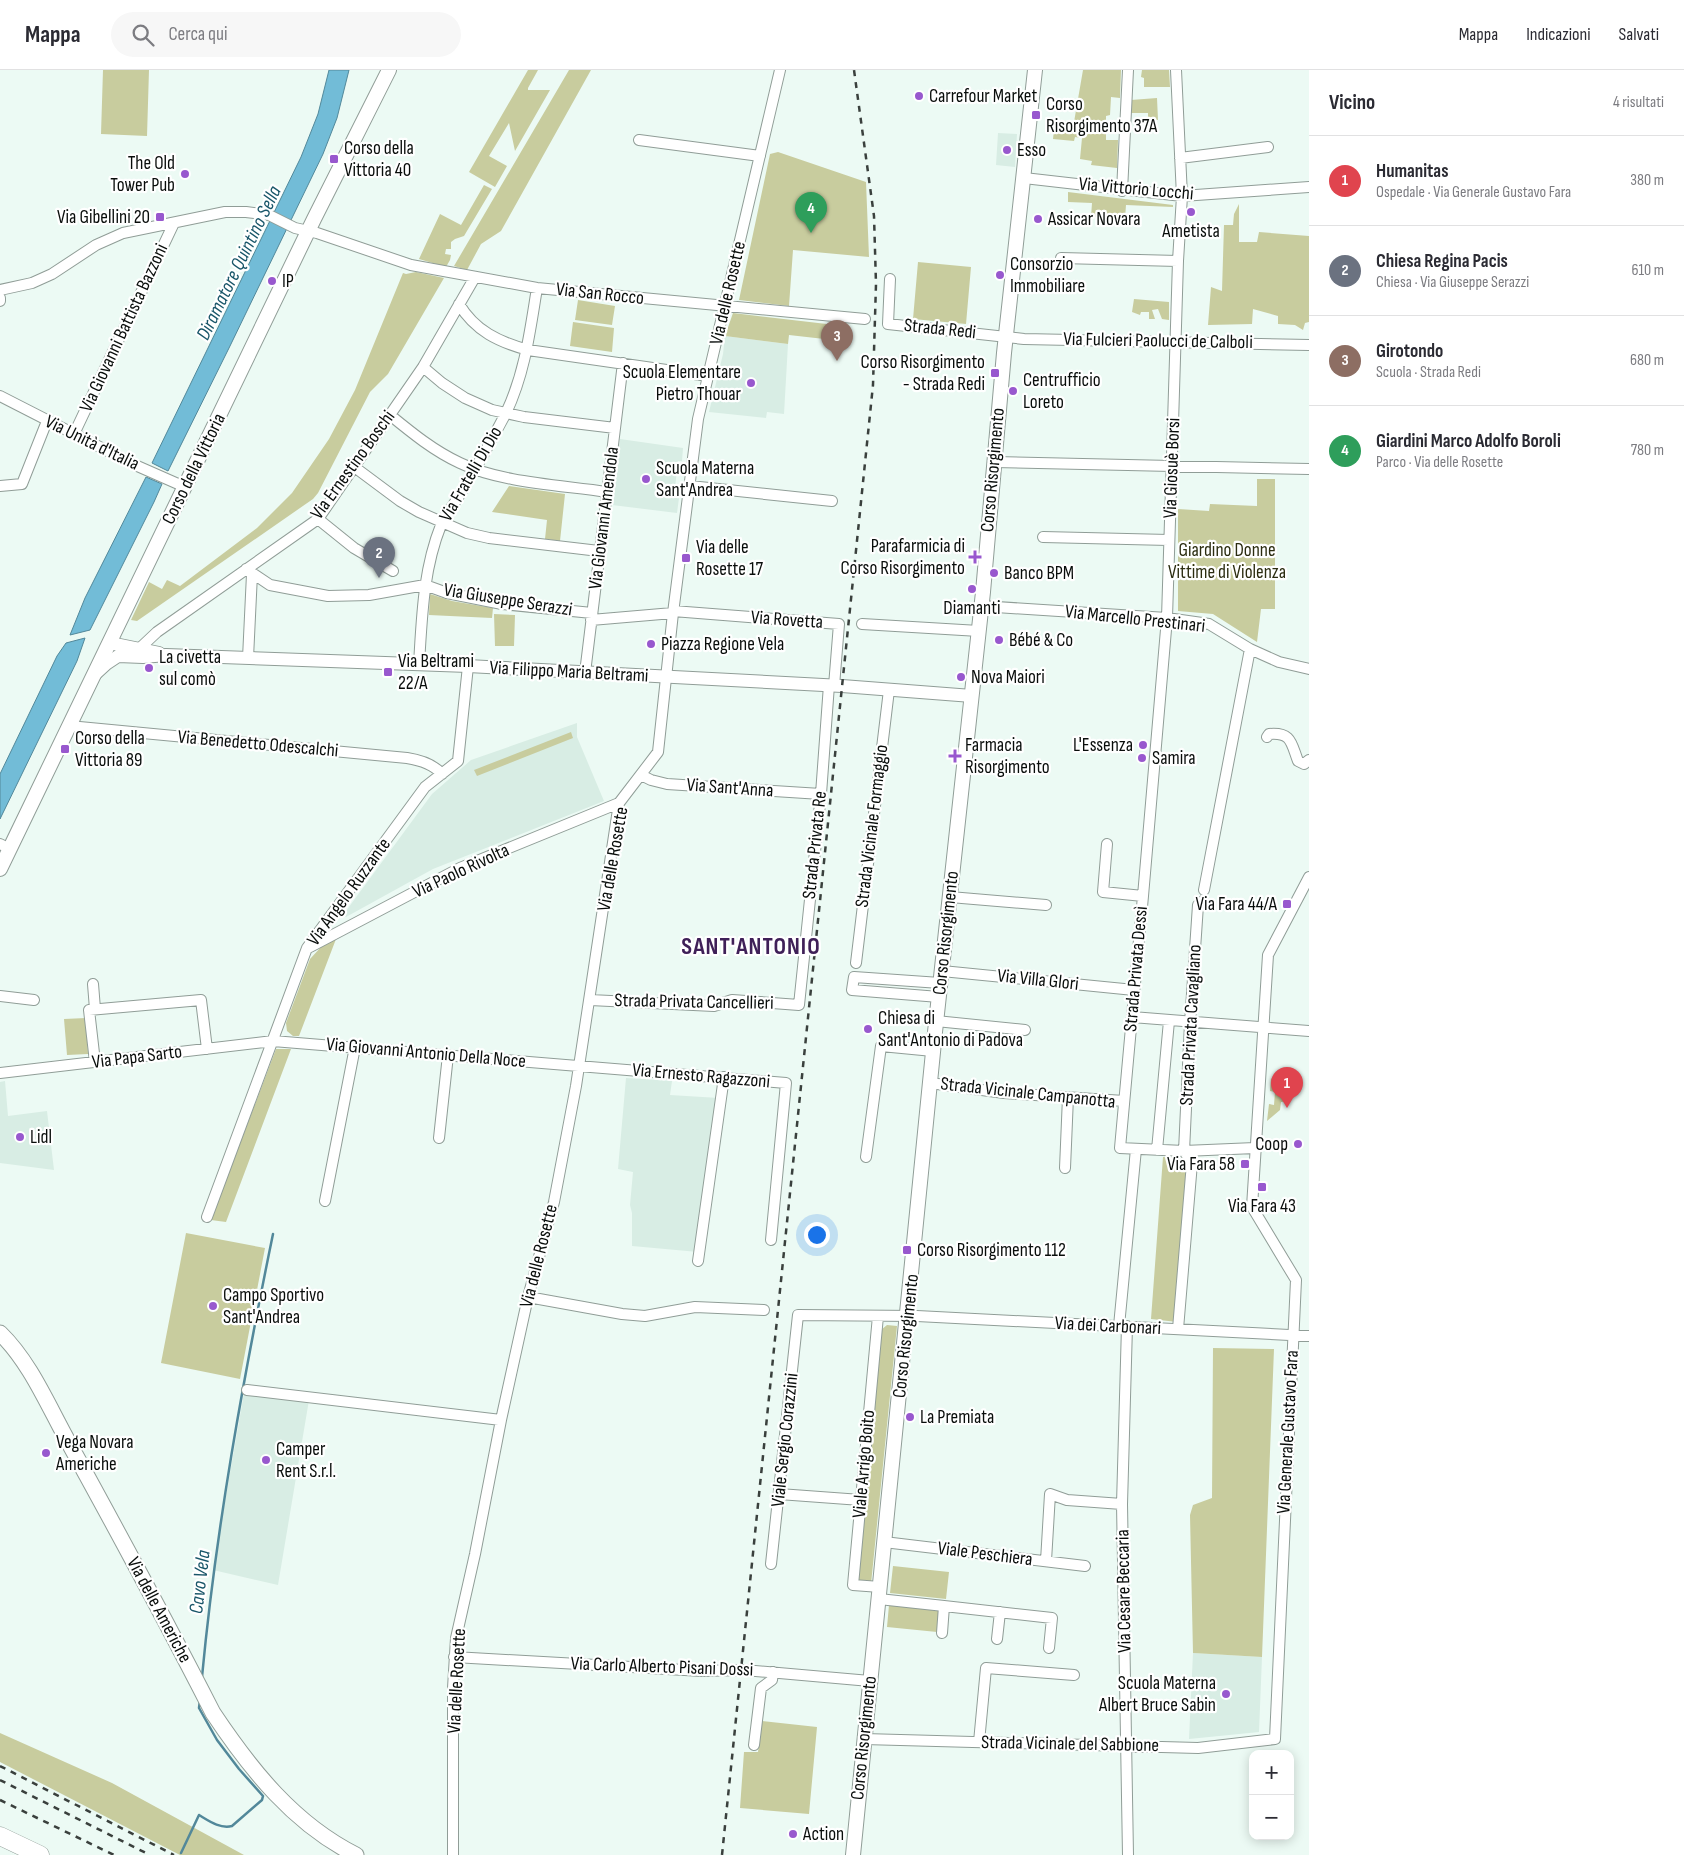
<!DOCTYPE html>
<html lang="it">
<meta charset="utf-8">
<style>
body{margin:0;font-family:"Sofia Sans Condensed",sans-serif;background:#f7f7f7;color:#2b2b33}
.controls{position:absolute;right:15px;bottom:15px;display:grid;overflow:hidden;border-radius:10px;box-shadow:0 2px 12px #0003}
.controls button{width:45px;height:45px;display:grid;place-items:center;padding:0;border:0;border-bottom:1px solid #e1e1e2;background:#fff;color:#2b2b33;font:25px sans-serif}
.you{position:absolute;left:816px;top:1164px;width:18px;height:18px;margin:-12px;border:4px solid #fff;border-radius:50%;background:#1a73e8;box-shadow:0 0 0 8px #1a73e833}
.badge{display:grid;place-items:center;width:32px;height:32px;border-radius:50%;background:#d93025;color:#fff;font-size:16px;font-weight:700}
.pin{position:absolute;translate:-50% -41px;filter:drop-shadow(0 1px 2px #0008)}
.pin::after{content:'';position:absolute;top:26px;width:18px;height:15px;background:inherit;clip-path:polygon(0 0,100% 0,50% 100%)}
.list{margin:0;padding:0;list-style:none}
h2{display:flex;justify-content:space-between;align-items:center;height:65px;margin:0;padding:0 20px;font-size:21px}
h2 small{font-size:16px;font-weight:400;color:#7c7c81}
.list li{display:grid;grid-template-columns:32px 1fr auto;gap:15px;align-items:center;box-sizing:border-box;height:90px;padding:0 20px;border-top:1px solid #e1e1e2}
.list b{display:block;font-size:19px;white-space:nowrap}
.list p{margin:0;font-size:16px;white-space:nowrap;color:#7c7c81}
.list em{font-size:16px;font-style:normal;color:#7c7c81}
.icon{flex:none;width:28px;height:28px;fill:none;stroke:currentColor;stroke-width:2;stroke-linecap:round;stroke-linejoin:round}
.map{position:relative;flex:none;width:1309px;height:1785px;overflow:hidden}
header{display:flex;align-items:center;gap:30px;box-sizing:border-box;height:70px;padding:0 25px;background:#fff;border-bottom:1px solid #e1e1e2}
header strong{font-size:24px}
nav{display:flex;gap:28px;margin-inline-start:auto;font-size:18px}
.search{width:350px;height:45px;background:#f7f7f7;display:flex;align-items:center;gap:12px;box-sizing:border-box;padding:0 18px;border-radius:28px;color:#7c7c81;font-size:19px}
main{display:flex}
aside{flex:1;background:#fff}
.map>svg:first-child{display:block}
.built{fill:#d8ede4}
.green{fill:#c8cc9e}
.water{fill:#72bcd7;stroke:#52889a}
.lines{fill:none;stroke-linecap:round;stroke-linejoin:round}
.stream{stroke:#52889a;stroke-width:2.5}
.minor-casing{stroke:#909d97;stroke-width:12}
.tertiary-casing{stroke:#909d97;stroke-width:14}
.secondary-casing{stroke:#909d97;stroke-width:16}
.primary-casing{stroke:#909d97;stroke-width:17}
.motorway-casing{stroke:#909d97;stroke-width:19}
.minor{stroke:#fff;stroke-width:10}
.tertiary{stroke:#fff;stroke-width:12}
.secondary{stroke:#fff;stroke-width:14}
.primary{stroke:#fff;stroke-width:15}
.motorway{stroke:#fff;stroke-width:18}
.rail{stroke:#3a403d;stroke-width:2.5;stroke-dasharray:6 6;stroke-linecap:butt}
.poi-dot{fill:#9858ce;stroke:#fff;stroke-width:2}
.labels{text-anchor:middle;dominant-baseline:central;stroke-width:4.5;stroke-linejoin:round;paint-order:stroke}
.poi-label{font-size:19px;fill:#090d0b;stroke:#fff;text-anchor:start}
.street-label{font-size:19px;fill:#090d0b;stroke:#fff}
.park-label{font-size:19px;fill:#2b2c10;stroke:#fff}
.water-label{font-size:20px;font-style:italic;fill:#195669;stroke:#fff}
.district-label{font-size:24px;font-weight:bold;letter-spacing:1px;fill:#3f2058;stroke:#fff}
</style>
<header>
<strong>Mappa</strong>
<div class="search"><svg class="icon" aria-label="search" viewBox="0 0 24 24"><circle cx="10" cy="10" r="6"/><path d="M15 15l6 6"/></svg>Cerca qui</div>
<nav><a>Mappa</a><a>Indicazioni</a><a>Salvati</a></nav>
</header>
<main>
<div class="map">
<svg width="1309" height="1785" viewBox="0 0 1309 1785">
<rect width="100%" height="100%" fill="#ecfaf4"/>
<path class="built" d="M998 63 1017 64 1015 97 996 95Z
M725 266 788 274 784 344 767 342 766 348 709 342 723 284Z
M620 369 683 378 682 391H678L674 427 679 428 677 443 612 435Z
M577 653V667L604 731 433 799 346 847 343 845 432 724 471 690Z
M626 1008 672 1011 670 1025 719 1028 698 1182 632 1176V1143L630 1135 633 1102 618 1099Z
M5 1011 8 1046 47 1041 54 1100 0 1093V1012Z
M244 1323 309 1330 278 1515 213 1500Z
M1193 1583 1262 1587 1259 1662 1189 1669Z"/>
<path class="green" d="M103 0H149L147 66 101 64Z
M528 0H538L528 18V20H550L515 81 509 53 489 86 507 96 495 117 469 102Z
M569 0H591L501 161 481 174 467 200 454 196Z
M1083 0H1121L1120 28 1111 27 1110 45 1106 46V70H1118L1117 98 1091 95 1092 91 1080 89 1082 68 1075 67 1074 71 1053 69 1055 50 1074 52Z
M1142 0H1169L1170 17H1144V8L1141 7Z
M1157 28 1158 50 1148 49V43H1131V30Z
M778 82 866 112 869 187 793 180 789 236 739 230 770 84Z
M484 115 492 119 464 166 455 169 451 172V179H446L445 184 451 185 450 190 446 197 419 189 440 144 461 155Z
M1068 122 1173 135V137L1126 135 1125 148 1091 147 1092 133 1068 132Z
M1239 134V172H1257L1259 162 1309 166V252L1305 253 1303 260 1295 255 1278 254V246L1253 239 1252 254 1208 255 1211 217 1222 221 1224 155H1233L1234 144Z
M918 192 971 197 966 254 913 249Z
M416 202 444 208 388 304 370 322 318 423 313 429 137 551 131 550 149 512 162 519 167 510 180 516 257 458 292 423 329 369 355 320 403 203 406 204Z
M1134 229 1169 232V250L1162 249 1158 239 1152 240 1155 249H1149V242H1141L1140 245 1132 242Z
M578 230 615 236 612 255 575 250Z
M733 243 844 256 842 271 789 265 788 274 725 266Z
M573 252 614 258 612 282 570 276Z
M1257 409H1275V539H1261L1257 572 1213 544 1178 541V439L1209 441 1210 434 1257 436Z
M509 416 565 424 560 471 545 469 547 450 492 442Z
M430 524 452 531 493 538 492 548 429 545Z
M494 544 515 545 514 576H495Z
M571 662 573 668 477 706 474 700Z
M336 869 299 966H293L287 961 286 953 310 889 322 876Z
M86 948 88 984 67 985 64 949Z
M276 979H291L226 1152 211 1150Z
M1271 1008 1291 1031 1281 1032 1280 1040 1267 1051 1269 1034 1274 1035 1275 1022 1270 1021Z
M1163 1087 1186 1089 1188 1095 1177 1252 1151 1249Z
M186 1163 265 1178 240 1309 161 1293Z
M887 1255 897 1256 871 1514 855 1510 881 1260Z
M1213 1278 1274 1279 1262 1587 1193 1583 1190 1445 1193 1435 1212 1428Z
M893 1496 949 1502 946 1529 890 1523Z
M889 1535 939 1540 937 1562 887 1557Z
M762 1651 817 1657 809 1744 740 1738 744 1682H758Z
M0 1663 112 1713 244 1785H180L0 1692Z"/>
<path class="water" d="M329 0H349L337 48 323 84 230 276 168 401 152 393 301 87 318 44Z
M146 407 162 414 154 432 90 560 70 565 85 528Z
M85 568 77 591 0 749V704L57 586 66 573Z"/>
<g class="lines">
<path class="stream" d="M202 1607C216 1458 243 1310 273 1164
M181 1783 199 1745C209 1751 220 1759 232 1756L262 1730 263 1726 239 1699 217 1670 199 1638 200 1630"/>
<defs>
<path id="minor" d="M639 70 760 86
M1180 88 1268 77
M1024 108 1182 126 1309 117
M1122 121 1128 0
M1061 188 1178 191
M890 209 888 254 1024 269 1309 275
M0 220 32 213 52 204 96 175 123 163 225 142H246L269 145 295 158 317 163 411 195 537 218 865 249
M0 231V228
M459 234C475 261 499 272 528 280L708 306
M423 297 442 313 465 328 492 340 524 347 615 358
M0 326 135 395 185 417
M390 345C412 363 434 381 460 393 501 413 561 415 607 422
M74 364 174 153
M994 392 1309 399
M353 396 400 431 419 442 467 463 489 468 599 481
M0 416 22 414 47 351
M690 416 832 431
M318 449 354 478 393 501
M1043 467 1169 470
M246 499 270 515 328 526 369 525 425 515 447 523 502 534 592 543
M981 536 1167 548 1209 554 1250 579 1279 592 1309 599
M673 541 839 554 834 616
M591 550 673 543
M862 554 979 561
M140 578 157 562 318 449 423 297 475 207
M248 588 252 504
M419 594C422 547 423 500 441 455 445 445 453 436 459 426 475 400 492 370 506 343 525 303 530 261 537 218
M585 603 623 293
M69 656 407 688C420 690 433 694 442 704
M1267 667 1269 664C1292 662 1291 673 1298 691L1304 694 1309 690
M641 705 651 710 667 714 821 724
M0 774 10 779
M1107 774 1103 822 1143 826 1120 1078 1184 1081 1255 1078
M1204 820 1250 579
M1143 826 1167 548 1178 191 1182 126 1176 0
M950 827 1046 835
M310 877 460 798 619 733
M856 893 889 620
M942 901 1134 920
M93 914 95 939
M0 926 34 930
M939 927 852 920 854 907 940 913
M590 930 714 936 732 930 799 935 821 724 829 615
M1132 947 1309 961
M936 951 1025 960
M95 992 89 940 201 930 207 979
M0 1003 273 971 786 1013 771 1170
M930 1013 1004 1023 1124 1031
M439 1068 448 985
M1157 1080 1169 951
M1184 1081 1190 953 1198 835 1203 831
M866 1087 881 976 933 981
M1065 1098 1068 1027
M325 1131 355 977
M207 1147 307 878 425 717 458 691 468 596
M698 1191 724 1007
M528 1227 622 1244 645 1246 695 1237 764 1240
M878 1246 853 1515 880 1517
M1119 1256 1136 1079
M1127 1256 1122 1434 1128 1785
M1178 1259 1192 1093 1184 1081
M247 1320 501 1350
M779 1424 861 1430
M884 1472 1085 1496
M1046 1491 1050 1424 1067 1430 1122 1434
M771 1494 798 1245 917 1246 1309 1266
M879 1529 944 1536 942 1563
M944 1536 1052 1548 1049 1578
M997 1569 1000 1542
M454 1587 702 1601 744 1600 870 1611
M864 1669 1198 1678 1275 1669 1296 1210 1252 1137 1268 885 1309 807
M979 1672 986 1598 1074 1605
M754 1675 761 1618 772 1610 773 1602
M453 1785V1618L456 1568 475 1484 501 1350 528 1227 554 1132 576 1016 619 733 658 682 673 543 698 349 780 0"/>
<path id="tertiary" d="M110 573 159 583
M94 605 106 594 118 586 143 587 166 585 468 596 842 616 972 626"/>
<path id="secondary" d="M0 799 314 149 389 0
M853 1785 935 962 983 522 1004 283 1035 0"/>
<path id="primary" d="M0 1263C31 1293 49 1338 70 1375 119 1464 167 1553 213 1643 251 1700 294 1754 356 1785"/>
<path id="motorway" d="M0 1766 40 1785"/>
</defs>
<use href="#minor" class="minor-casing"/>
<use href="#tertiary" class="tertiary-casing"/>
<use href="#secondary" class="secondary-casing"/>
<use href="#primary" class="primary-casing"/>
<use href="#motorway" class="motorway-casing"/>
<use href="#minor" class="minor"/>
<use href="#tertiary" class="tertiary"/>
<use href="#secondary" class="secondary"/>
<use href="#primary" class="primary"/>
<use href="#motorway" class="motorway"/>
<path class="rail" d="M0 1696 174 1785
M0 1710 150 1785
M0 1730 114 1785
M722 1785 873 315 876 214 874 146 854 0"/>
</g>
<g class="poi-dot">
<circle cx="919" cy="26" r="5"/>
<rect x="1031" y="40" width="10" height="10" rx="2.5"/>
<circle cx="1007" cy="80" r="5"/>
<rect x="329" y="84" width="10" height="10" rx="2.5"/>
<circle cx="185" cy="104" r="5"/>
<circle cx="1191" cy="142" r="5"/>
<rect x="155" y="142" width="10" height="10" rx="2.5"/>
<circle cx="1038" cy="149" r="5"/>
<circle cx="1000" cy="205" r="5"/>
<circle cx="272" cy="211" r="5"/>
<rect x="990" y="298" width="10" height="10" rx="2.5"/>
<circle cx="751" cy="313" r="5"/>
<circle cx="1013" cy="321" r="5"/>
<circle cx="646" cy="409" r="5"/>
<path d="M972.5 479.5h5v5h5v5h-5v5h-5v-5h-5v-5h5z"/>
<rect x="681" y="483" width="10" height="10" rx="2.5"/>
<circle cx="994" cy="503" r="5"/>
<circle cx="972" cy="519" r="5"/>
<circle cx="999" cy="570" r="5"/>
<circle cx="651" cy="574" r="5"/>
<circle cx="149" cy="598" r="5"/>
<rect x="383" y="597" width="10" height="10" rx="2.5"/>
<circle cx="961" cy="607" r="5"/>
<circle cx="1143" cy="675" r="5"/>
<rect x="60" y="674" width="10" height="10" rx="2.5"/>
<path d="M952.5 678.5h5v5h5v5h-5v5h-5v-5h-5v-5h5z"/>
<circle cx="1142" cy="688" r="5"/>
<rect x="1282" y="829" width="10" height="10" rx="2.5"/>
<circle cx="868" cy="959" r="5"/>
<circle cx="20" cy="1067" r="5"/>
<circle cx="1298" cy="1074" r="5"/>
<rect x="1240" y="1089" width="10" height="10" rx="2.5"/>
<rect x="1257" y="1112" width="10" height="10" rx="2.5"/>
<rect x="902" y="1175" width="10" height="10" rx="2.5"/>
<circle cx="213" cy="1236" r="5"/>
<circle cx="910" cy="1347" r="5"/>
<circle cx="46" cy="1383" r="5"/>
<circle cx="266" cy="1390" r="5"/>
<circle cx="1226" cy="1624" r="5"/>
<circle cx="793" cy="1764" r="5"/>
</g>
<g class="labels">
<g class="poi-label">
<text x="929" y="26">Carrefour Market</text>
<text x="1046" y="34">Corso<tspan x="1046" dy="22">Risorgimento 37A</tspan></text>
<text x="344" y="78">Corso della<tspan x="344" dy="22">Vittoria 40</tspan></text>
<text x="1017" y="80">Esso</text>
<text x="175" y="93" text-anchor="end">The Old<tspan x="175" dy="22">Tower Pub</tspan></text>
<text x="150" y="147" text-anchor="end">Via Gibellini 20</text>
<text x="1048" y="149">Assicar Novara</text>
<text x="1191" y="161" text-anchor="middle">Ametista</text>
<text x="1010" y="194">Consorzio<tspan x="1010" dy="22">Immobiliare</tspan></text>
<text x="282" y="211">IP</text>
<text x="985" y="292" text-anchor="end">Corso Risorgimento<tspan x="985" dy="22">- Strada Redi</tspan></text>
<text x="741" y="302" text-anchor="end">Scuola Elementare<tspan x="741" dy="22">Pietro Thouar</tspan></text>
<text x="1023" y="310">Centrufficio<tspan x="1023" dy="22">Loreto</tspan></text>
<text x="656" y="398">Scuola Materna<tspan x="656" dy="22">Sant'Andrea</tspan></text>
<text x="965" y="476" text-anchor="end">Parafarmicia di<tspan x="965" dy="22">Corso Risorgimento</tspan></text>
<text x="696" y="477">Via delle<tspan x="696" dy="22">Rosette 17</tspan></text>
<text x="1004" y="503">Banco BPM</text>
<text x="972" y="538" text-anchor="middle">Diamanti</text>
<text x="1009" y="570">Bébé &amp; Co</text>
<text x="661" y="574">Piazza Regione Vela</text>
<text x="159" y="587">La civetta<tspan x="159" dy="22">sul comò</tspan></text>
<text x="398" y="591">Via Beltrami<tspan x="398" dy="22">22/A</tspan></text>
<text x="971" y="607">Nova Maiori</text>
<text x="75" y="668">Corso della<tspan x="75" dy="22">Vittoria 89</tspan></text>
<text x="965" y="675">Farmacia<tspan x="965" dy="22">Risorgimento</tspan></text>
<text x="1133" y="675" text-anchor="end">L'Essenza</text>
<text x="1152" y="688">Samira</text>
<text x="1277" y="834" text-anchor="end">Via Fara 44/A</text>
<text x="878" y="948">Chiesa di<tspan x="878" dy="22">Sant'Antonio di Padova</tspan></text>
<text x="30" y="1067">Lidl</text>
<text x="1288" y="1074" text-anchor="end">Coop</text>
<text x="1235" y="1094" text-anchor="end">Via Fara 58</text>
<text x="1262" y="1136" text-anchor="middle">Via Fara 43</text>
<text x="917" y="1180">Corso Risorgimento 112</text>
<text x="223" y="1225">Campo Sportivo<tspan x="223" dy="22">Sant'Andrea</tspan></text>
<text x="920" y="1347">La Premiata</text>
<text x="56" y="1372">Vega Novara<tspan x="56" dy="22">Americhe</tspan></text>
<text x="276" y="1379">Camper<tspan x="276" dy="22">Rent S.r.l.</tspan></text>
<text x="1216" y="1613" text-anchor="end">Scuola Materna<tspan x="1216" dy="22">Albert Bruce Sabin</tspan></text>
<text x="803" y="1764">Action</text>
</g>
<g class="street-label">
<text transform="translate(1136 119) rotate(5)">Via Vittorio Locchi</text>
<text transform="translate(728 223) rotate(-77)">Via delle Rosette</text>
<text transform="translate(600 224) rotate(6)">Via San Rocco</text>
<text transform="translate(124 258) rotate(-65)">Via Giovanni Battista Bazzoni</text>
<text transform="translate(940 259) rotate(6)">Strada Redi</text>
<text transform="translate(1158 271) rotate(1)">Via Fulcieri Paolucci de Calboli</text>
<text transform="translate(92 373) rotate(26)">Via Unità d'Italia</text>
<text transform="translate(353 395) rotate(-54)">Via Ernestino Boschi</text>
<text transform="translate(1172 398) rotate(-88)">Via Giosuè Borsi</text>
<text transform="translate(194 399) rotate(-64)">Corso della Vittoria</text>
<text transform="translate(993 400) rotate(-85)">Corso Risorgimento</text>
<text transform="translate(471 404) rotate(-60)">Via Fratelli Di Dio</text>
<text transform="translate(604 448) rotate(-83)">Via Giovanni Amendola</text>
<text transform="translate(508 530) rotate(9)">Via Giuseppe Serazzi</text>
<text transform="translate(1135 549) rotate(6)">Via Marcello Prestinari</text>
<text transform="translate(787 550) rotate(4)">Via Rovetta</text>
<text transform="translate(569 602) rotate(3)">Via Filippo Maria Beltrami</text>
<text transform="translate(258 674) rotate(5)">Via Benedetto Odescalchi</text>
<text transform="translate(730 718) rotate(4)">Via Sant'Anna</text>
<text transform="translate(872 756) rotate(-83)">Strada Vicinale Formaggio</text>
<text transform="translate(815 775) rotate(-84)">Strada Privata Re</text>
<text transform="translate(613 789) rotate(-80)">Via delle Rosette</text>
<text transform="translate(461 801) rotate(-25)">Via Paolo Rivolta</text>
<text transform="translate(349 822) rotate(-54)">Via Angelo Ruzzante</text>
<text transform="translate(946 863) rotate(-84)">Corso Risorgimento</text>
<text transform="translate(1136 899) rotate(-85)">Strada Privata Dessì</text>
<text transform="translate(1038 910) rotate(6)">Via Villa Glori</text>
<text transform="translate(694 932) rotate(1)">Strada Privata Cancellieri</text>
<text transform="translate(1191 955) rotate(-87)">Strada Privata Cavagliano</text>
<text transform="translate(426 983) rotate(5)">Via Giovanni Antonio Della Noce</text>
<text transform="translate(137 987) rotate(-7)">Via Papa Sarto</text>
<text transform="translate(701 1006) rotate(5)">Via Ernesto Ragazzoni</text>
<text transform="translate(1028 1023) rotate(6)">Strada Vicinale Campanotta</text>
<text transform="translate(539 1186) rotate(-76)">Via delle Rosette</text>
<text transform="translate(1108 1256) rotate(3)">Via dei Carbonari</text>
<text transform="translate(906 1266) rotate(-84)">Corso Risorgimento</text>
<text transform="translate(1288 1362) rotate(-87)">Via Generale Gustavo Fara</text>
<text transform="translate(785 1370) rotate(-84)">Viale Sergio Corazzini</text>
<text transform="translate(864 1394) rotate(-85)">Viale Arrigo Boito</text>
<text transform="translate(985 1484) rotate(7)">Viale Peschiera</text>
<text transform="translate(1124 1521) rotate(-91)">Via Cesare Beccaria</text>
<text transform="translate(159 1540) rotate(62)">Via delle Americhe</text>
<text transform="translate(662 1597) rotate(2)">Via Carlo Alberto Pisani Dossi</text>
<text transform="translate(457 1611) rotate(-87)">Via delle Rosette</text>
<text transform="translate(864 1668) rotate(-84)">Corso Risorgimento</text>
<text transform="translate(1070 1674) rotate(1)">Strada Vicinale del Sabbione</text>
</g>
<g class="park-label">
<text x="1227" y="480">Giardino Donne<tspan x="1227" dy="22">Vittime di Violenza</tspan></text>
</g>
<g class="water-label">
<text transform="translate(239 193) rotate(-64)">Diramatore Quintino Sella</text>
<text transform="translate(200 1512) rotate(-83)">Cavo Vela</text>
</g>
<g class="district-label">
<text x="751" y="876">SANT'ANTONIO</text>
</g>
</g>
</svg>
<div class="controls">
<button>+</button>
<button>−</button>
</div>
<div class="you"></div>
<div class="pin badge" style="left:1287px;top:1038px;background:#e0444e">1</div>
<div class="pin badge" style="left:379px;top:508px;background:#6b7280">2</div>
<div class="pin badge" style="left:837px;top:291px;background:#8d6e63">3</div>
<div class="pin badge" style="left:811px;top:163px;background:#2e9e5b">4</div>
</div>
<aside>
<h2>Vicino<small>4 risultati</small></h2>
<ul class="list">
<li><span class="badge" style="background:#e0444e">1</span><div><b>Humanitas</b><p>Ospedale · Via Generale Gustavo Fara</p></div><em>380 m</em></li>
<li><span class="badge" style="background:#6b7280">2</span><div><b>Chiesa Regina Pacis</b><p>Chiesa · Via Giuseppe Serazzi</p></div><em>610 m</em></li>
<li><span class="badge" style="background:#8d6e63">3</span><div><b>Girotondo</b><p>Scuola · Strada Redi</p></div><em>680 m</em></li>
<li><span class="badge" style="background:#2e9e5b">4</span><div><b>Giardini Marco Adolfo Boroli</b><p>Parco · Via delle Rosette</p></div><em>780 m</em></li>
</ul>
</aside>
</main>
